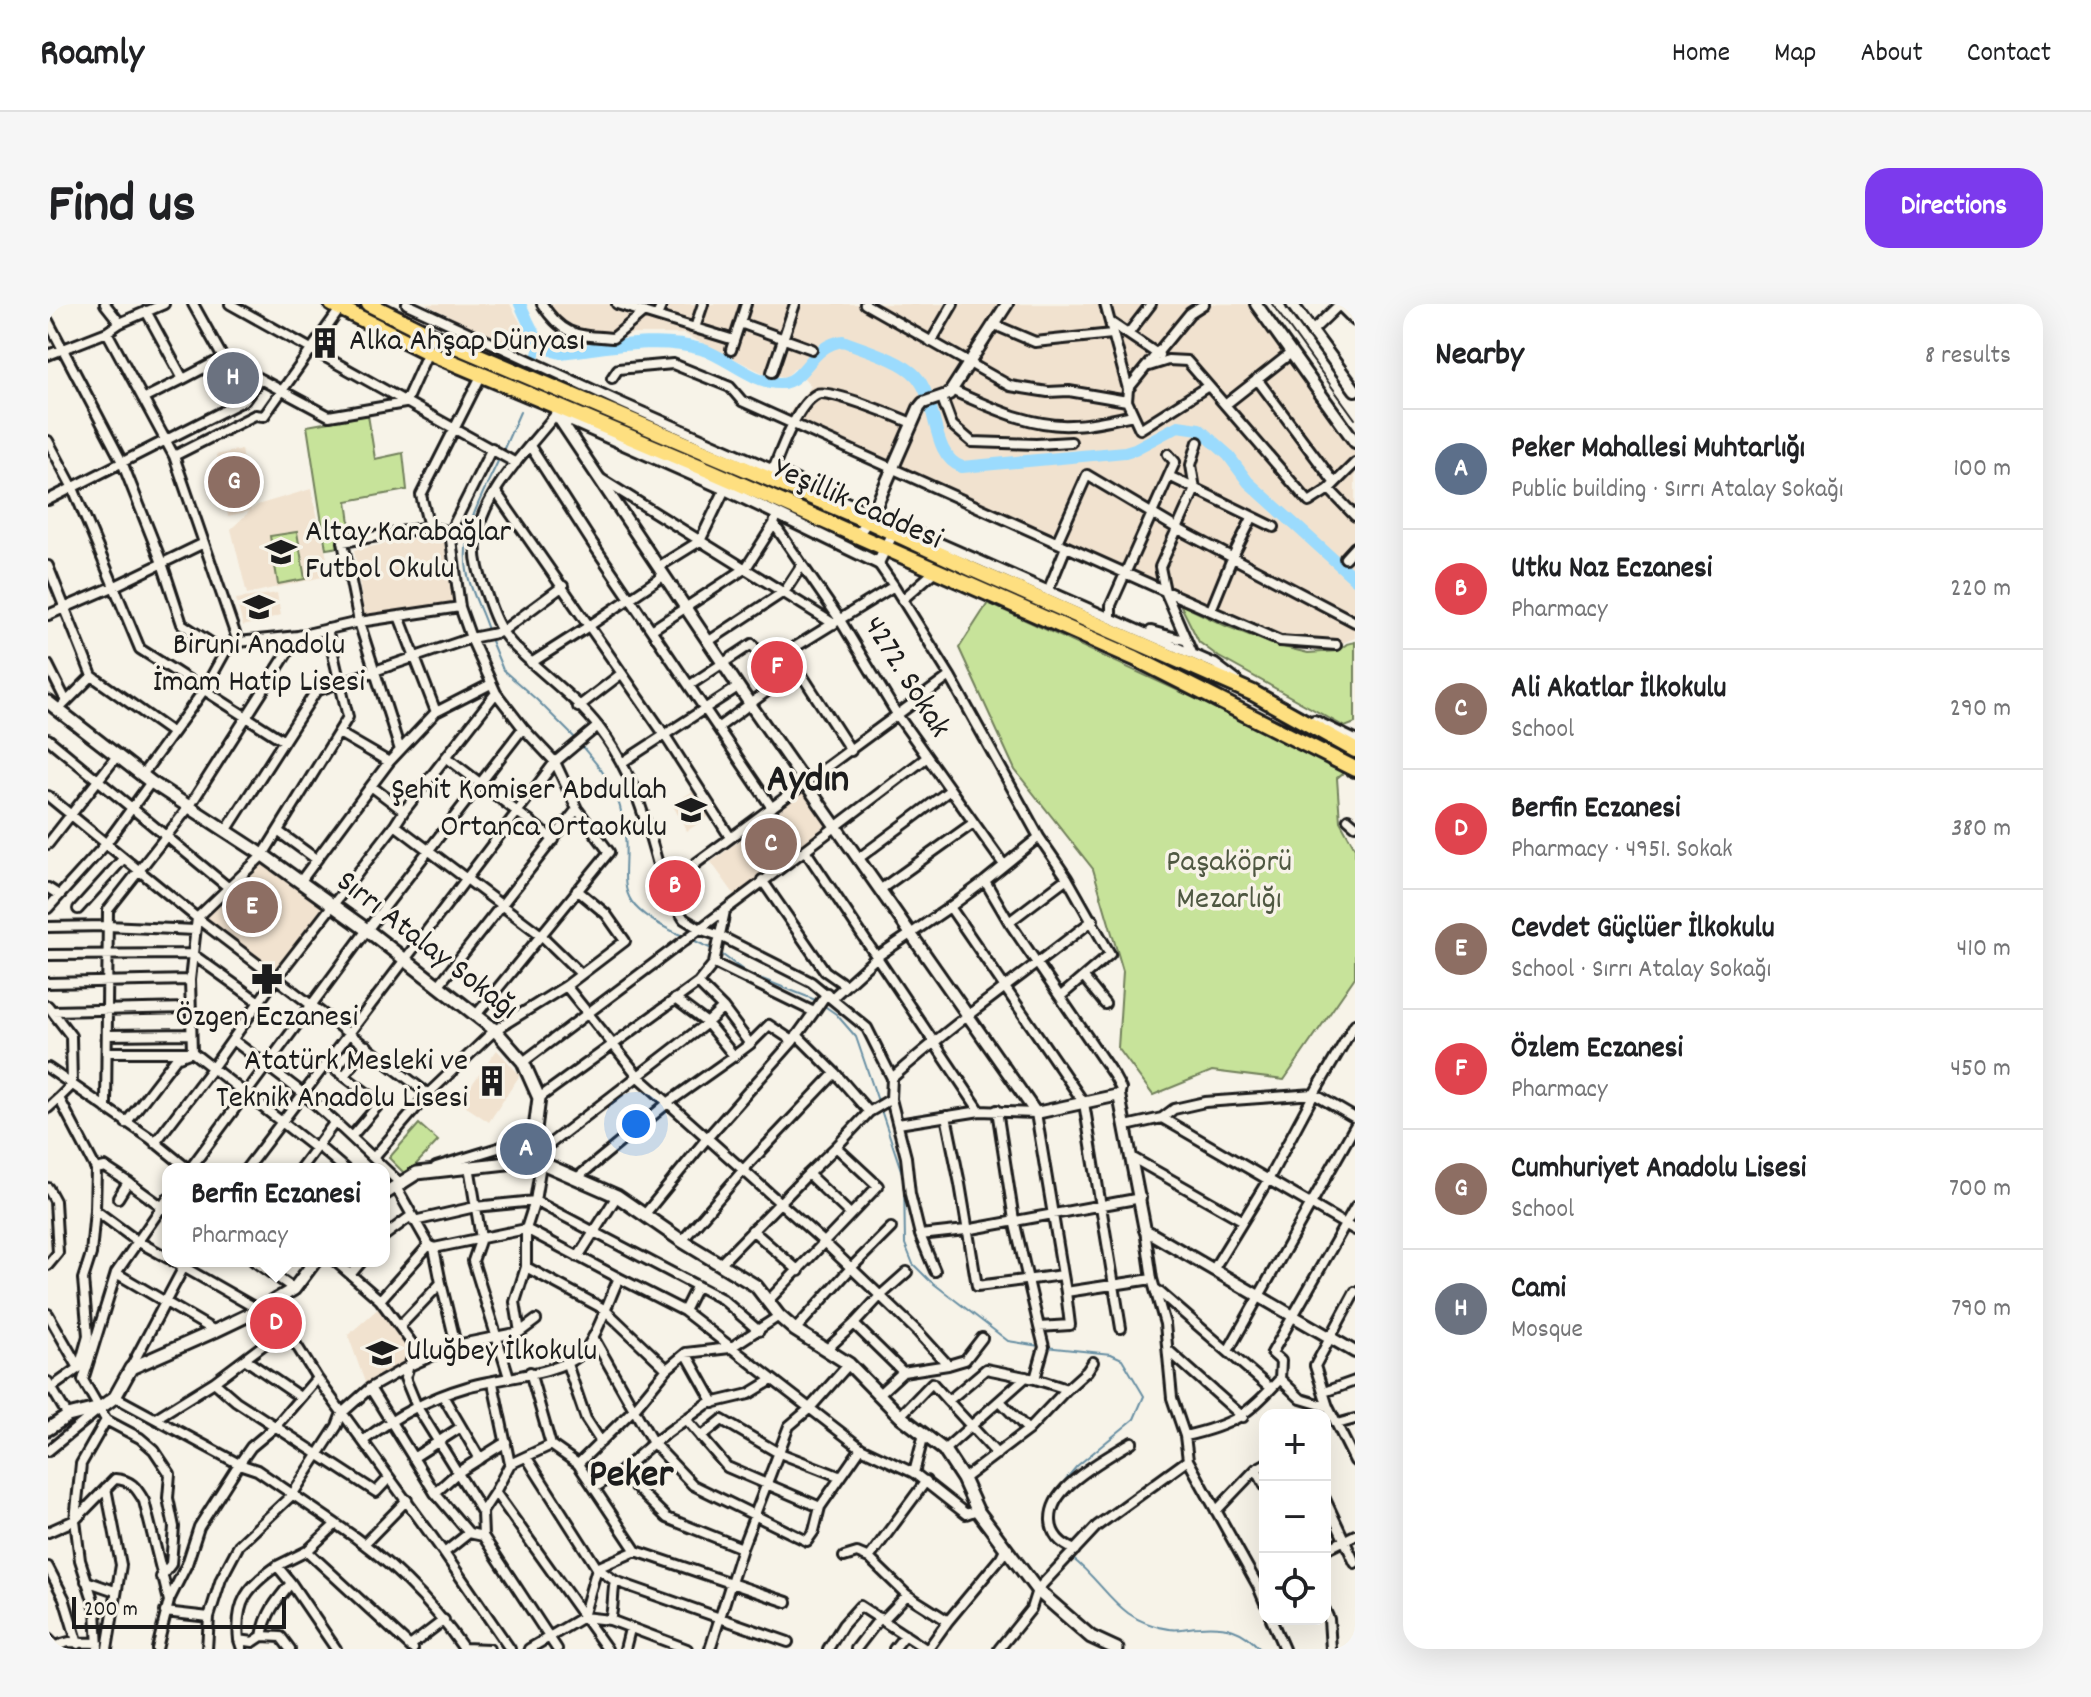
<!DOCTYPE html>
<meta charset="utf-8">
<style>
body{margin:0;font-family:Dekko,sans-serif;background:#f6f6f6;color:#202124}
.controls{position:absolute;right:24px;bottom:24px;display:grid;overflow:hidden;border-radius:16px;box-shadow:0 8px 32px #0002}
.controls button{width:72px;height:72px;display:grid;place-items:center;padding:0;border:0;border-bottom:2px solid #e0e0e0;background:#fff;color:#202124;font:40px sans-serif}
.scale{position:absolute;left:24px;bottom:20px;width:214px;box-sizing:border-box;padding-left:8px;border:4px solid #1c1c1c;border-top:0;font-size:22px;line-height:28px;white-space:nowrap;color:#1c1c1c;-webkit-text-stroke:6px #f7f3e8;paint-order:stroke}
.you{position:absolute;left:588px;top:820px;width:28px;height:28px;margin:-20px;border:6px solid #fff;border-radius:50%;background:#1a73e8;box-shadow:0 0 0 12px #1a73e833}
.badge{display:grid;place-items:center;width:52px;height:52px;border-radius:50%;background:#7c3aed;color:#fff;font-size:26px;font-weight:700}
.pin{position:absolute;translate:-50% -50%;border:4px solid #fff;box-shadow:0 2px 8px #0006}
.popup{position:absolute;left:114px;top:859px;width:228px;height:104px;box-sizing:border-box;display:grid;place-content:center;border-radius:16px;background:#fff;filter:drop-shadow(0 2px 6px #0005);font-size:26px;white-space:nowrap;color:#757577}
.popup b{font-size:30px;color:#202124}
.popup::after{content:'';position:absolute;left:50%;top:100%;margin-left:-16px;border:16px solid transparent;border-top-color:#fff}
.list{margin:0;padding:0;list-style:none}
h2{display:flex;justify-content:space-between;align-items:center;height:104px;margin:0;padding:0 32px;font-size:34px}
h2 small{font-size:26px;font-weight:400;color:#757577}
.list li{display:grid;grid-template-columns:52px 1fr auto;gap:24px;align-items:center;box-sizing:border-box;height:120px;padding:0 32px;border-top:2px solid #e0e0e0}
.list b{display:block;font-size:30px;white-space:nowrap}
.list p{margin:0;font-size:26px;white-space:nowrap;color:#757577}
.list em{font-size:26px;font-style:normal;color:#757577}
.icon{flex:none;width:44px;height:44px;fill:none;stroke:currentColor;stroke-width:2;stroke-linecap:round;stroke-linejoin:round}
.map{position:relative;flex:none;width:1307px;height:1345px;overflow:hidden;border-radius:24px}
header{display:flex;align-items:center;gap:48px;box-sizing:border-box;height:112px;padding:0 40px;background:#fff;border-bottom:2px solid #e0e0e0}
header strong{font-size:38px}
nav{display:flex;gap:44px;margin-inline-start:auto;font-size:28px}
.intro{display:flex;align-items:center;justify-content:space-between;box-sizing:border-box;height:192px;padding:0 48px}
h1{margin:0;font-size:56px}
.button{padding:20px 36px;border-radius:24px;background:#7c3aed;color:#fff;font-size:28px;font-weight:700}
main{display:flex;gap:48px;padding:0 48px}
aside{flex:1;background:#fff;border-radius:24px;box-shadow:0 8px 32px #0002}
.map>svg:first-child{display:block}
.built{fill:#f1e2cf}
.green{fill:#c7e39a;stroke:#72805b;stroke-width:2}
.lines{fill:none;stroke-linecap:round;stroke-linejoin:round}
.stream{stroke:#688fa3;stroke-width:2}
.canal{stroke:#9bdbfd;stroke-width:8}
.river{stroke:#9bdbfd;stroke-width:12}
.minor-casing{stroke:#1c1c1c;stroke-width:14}
.tertiary-casing{stroke:#1c1c1c;stroke-width:16}
.secondary-casing{stroke:#1c1c1c;stroke-width:17}
.trunk-casing{stroke:#1c1c1c;stroke-width:20}
.minor{stroke:#f7f3e8;stroke-width:8}
.tertiary{stroke:#f7f3e8;stroke-width:10}
.secondary{stroke:#f7f3e8;stroke-width:11}
.trunk{stroke:#fedf80;stroke-width:14}
.rail{stroke:#1c1c1c;stroke-width:2}
.labels{text-anchor:middle;dominant-baseline:central;stroke-width:7;stroke-linejoin:round;paint-order:stroke}
.poi-label{font-size:32px;fill:#1c1c1c;stroke:#f7f3e8;text-anchor:start}
.street-label{font-size:32px;fill:#1c1c1c;stroke:#f7f3e8}
.park-label{font-size:32px;fill:#4f5842;stroke:#f7f3e8}
.district-label{font-size:40px;font-weight:bold;fill:#1c1c1c;stroke:#f7f3e8}
</style>
<header>
<strong>Roamly</strong>
<nav><a>Home</a><a>Map</a><a>About</a><a>Contact</a></nav>
</header>
<div class="intro"><h1>Find us</h1><a class="button">Directions</a></div>
<main>
<div class="map">
<svg width="1307" height="1345" viewBox="0 0 1307 1345">
<rect width="100%" height="100%" fill="#f7f3e8"/>
<filter id="ink" filterUnits="userSpaceOnUse"><feTurbulence type="fractalNoise" baseFrequency=".0125" numOctaves="2"/><feDisplacementMap in="SourceGraphic" scale="16" xChannelSelector="R" yChannelSelector="G"/><feConvolveMatrix kernelMatrix="1 2 1 2 8 2 1 2 1" color-interpolation-filters="sRGB"/></filter>
<g filter="url(#ink)">
<path class="built" d="M378 0H462L482 36 470 47Z
M487 0H1203L1307 145V334L1292 340 1257 345 1240 340 1008 242 1002 231 739 111 763 82 747 64 738 73 717 70 636 30H584L556 38 517 34Z
M193 145 203 206 209 201 263 185 283 271 199 290 183 225 202 207 180 212 168 151Z
M395 229 406 299 317 314 306 246Z
M229 289 233 311 195 322 188 295Z
M647 486 663 511 639 527 624 500Z
M756 488 784 521 689 594 663 558Z
M214 553 276 605 227 671 152 614Z
M449 746 472 771 441 818 411 798Z
M332 1003 364 1042 359 1060 319 1084 300 1031Z"/>
<path class="green" d="M320 111 327 155 355 149 359 186 299 197 305 241 278 245 259 122Z
M249 228 257 275 230 280 222 232Z
M940 299 1300 465 1289 474 1292 517 1307 544V673L1236 776 1164 767 1105 791 1070 744 1075 667 1045 565 967 466 911 344Z
M1132 300 1178 322 1227 341 1260 349 1289 347 1299 340 1307 338V419L1297 423 1171 353 1151 338Z
M371 820 390 837 358 871 341 854Z"/>
<g class="lines">
<path class="stream" d="M454 149 472 108
M440 326C434 306 422 287 419 267 412 225 435 191 451 155
M441 332 455 366 489 396 528 435
M532 440C548 459 565 478 572 503 592 576 545 593 637 633
M643 635 666 646
M672 649 699 669 770 697
M775 701 788 710 808 733 831 800
M833 806 856 875 857 940 865 960 881 976 960 1037 991 1042
M997 1043 1063 1050 1074 1055 1096 1092 1086 1115 1029 1162 1008 1187 1005 1195
M1000 1208 997 1216 1005 1238 1019 1249
M1024 1254C1060 1282 1068 1317 1121 1325 1131 1327 1141 1323 1151 1323 1178 1321 1194 1325 1212 1345"/>
<path class="canal" d="M487 54 491 39"/>
<path class="river" d="M472 0C482 21 488 44 513 49 558 44 609 32 653 45 679 53 704 79 732 79 757 79 762 41 795 37 815 45 854 56 868 72 891 97 882 152 914 163L1077 148 1087 145 1130 122 1151 125 1180 151 1200 178 1307 275"/>
<defs>
<path id="minor" d="M57 0 72 19
M145 0 175 54 212 75
M182 0 468 159
M359 0 576 100 1144 350 1167 360 1188 376
M494 0C515 33 529 31 565 34L596 8
M569 0 647 24 655 0
M817 0 962 82 1000 88 1021 87 1079 97
M1057 0 1080 85 1079 97 1092 125 1160 82
M1291 1 1307 17
M609 12 614 0
M0 17 74 158 114 259 134 320 177 348
M1062 18 1111 51
M692 19 764 45
M947 21 987 38 1064 30
M647 24 686 36
M1264 27 1292 0
M1080 30 1103 0
M883 38 905 0
M683 46 698 0
M0 51 59 28 72 19 116 0
M1101 62 1120 56 1139 57 1261 198 1281 185 1307 159
M724 68 747 0
M564 74 570 65 625 60 682 83 694 97 1117 287 1144 349
M135 75 175 54
M1209 75 1286 178
M1080 85 1142 9 1156 0
M903 86C941 102 981 123 1023 121 1044 121 1065 115 1085 111
M894 94 904 121 924 138 988 140 1023 138
M95 95 135 75 98 7
M1177 101 1243 49
M508 110C480 145 432 192 428 238 426 257 433 275 439 292 445 310 451 326 464 340 492 369 528 393 552 425 588 472 601 527 616 583
M0 137 25 184 92 345 236 437
M1150 138 1143 161 1147 185 1112 263 1117 287 1232 337 1288 341
M482 142 543 237 724 504
M126 152 207 111 216 112 292 5
M725 166C733 146 749 100 769 90 780 84 850 113 864 119
M1121 172 1226 223
M553 175 786 320
M1281 185 1307 212
M448 188 541 322 615 272
M0 196 197 96 212 75 281 112 357 99 380 48
M729 210 726 220 792 316 850 412 956 561
M402 228 381 223 373 191 434 70
M1009 238 1039 171 1130 225 1307 318
M156 239 190 338
M1297 254 1307 243
M830 259 846 282
M0 262 44 372 123 428
M610 263 652 237 677 185
M1000 287 1018 243
M854 296 887 267
M412 303 402 228 444 144
M1163 306 1185 252 1204 214
M0 311 67 282 156 239 126 152 59 28
M351 312 388 408
M1063 314V301L1127 158 1120 150
M605 325 698 264 726 220
M1103 327 1136 336
M661 337 737 287 754 261
M739 348 846 282 902 372
M483 359 541 322 616 430 682 533
M0 361 18 397
M642 381 704 340 719 362 739 348 803 447
M530 403 573 370
M10 406 44 372
M671 423 730 379 719 362
M291 429 341 458
M0 435 181 584
M352 446 311 318 295 238 381 223
M398 453 506 536
M878 454 757 546 932 807
M575 458 690 383
M94 471 156 386 177 348 190 338 250 332
M323 482 341 458 388 408 443 380
M0 492 149 614 380 790
M356 507 448 389
M1300 515 1307 521
M178 527 268 387 423 334 453 328 515 282
M231 528 268 555
M991 533 1019 574 1062 650 1013 692
M0 540 69 452
M811 554 902 486
M714 576 777 667 797 681
M937 577 902 603 1036 799 1073 1024
M252 578 323 482 356 507 347 521 493 631 532 669
M0 584 11 591
M833 585 924 520
M0 604 57 541 103 478
M30 605 75 555
M961 618 1019 574
M0 623 59 622 147 626
M0 651 144 650 211 698
M1036 674 1057 700
M0 679 142 676
M650 679 675 704 702 740
M390 682 529 505
M518 682 591 773 777 939 870 1028 900 1061 855 1068 830 1091
M785 693 830 652 902 603
M627 695 659 719 675 704
M0 702 23 732 24 781 11 794 48 865 47 906 43 950 35 975 40 1032 31 1064 0 1086
M4 707 141 704
M766 708 779 689
M59 731 143 730
M749 731 787 769
M185 736 256 790 287 818 252 865
M59 748H144L267 844
M279 758 296 772 319 742
M475 758 757 546
M0 764 102 834 140 865
M296 772 332 799 304 832
M844 774C908 717 978 669 1045 616
M1071 791 1073 785 1066 772 961 618 937 577 991 533 902 372 616 583 636 615 654 626 672 632 763 678 819 724 844 774 843 795 858 853 862 890 872 931 918 926 1093 894
M491 794 650 679 666 659
M0 804 11 794
M58 804 60 606 141 503 250 332 311 318 412 303 423 334 448 389 475 424 507 458 529 505 561 548 428 711
M949 806 966 916 991 1023 1022 1021 1018 988
M898 812 912 880 929 982 1015 971 1018 988 1104 975
M1114 814 1126 805 1157 798 1266 790 1307 814
M287 818 354 881
M78 819 128 754 144 748 142 676 149 614 215 551 300 413 279 325
M850 820 932 807 988 809 1015 971
M1078 822 1114 814 1307 926
M107 839 165 763 228 674 347 521
M269 841 297 865
M486 842 503 839 659 719 686 752 702 740 721 721 745 737
M788 843 760 870 802 910
M326 853 380 790 447 726 518 682 577 637 558 610 529 586
M1085 854 1194 916
M493 860 487 897 478 925V963L556 1005 619 1065
M421 862 433 934 425 957 461 1073
M388 863 486 833
M48 865 57 863 80 878
M142 865 319 626 475 424
M198 865 507 458 550 422
M530 873 621 798 686 752
M0 884 7 897 10 949 0 961
M70 894 80 878 120 907
M47 906 89 937 120 954
M597 910 660 833 745 737 766 708 666 659 677 607
M366 917 427 903 487 897 674 995 711 1027
M704 926 751 967
M1097 926 1104 975 1117 1020 1124 1094 1137 1132 1140 1156 1210 1282 1217 1299
M872 931 887 967
M336 932 363 912
M634 937 696 865 787 769 821 808
M530 953 569 892
M125 957 211 1006
M206 957 246 985
M672 960 760 870
M1165 966 1220 876 1266 790 1307 720
M68 969 167 1027
M303 970 314 957
M393 979 408 1041
M1109 986 1223 1085
M1307 988 1267 1062 1280 1103 1307 1157
M332 996 381 941
M721 996 830 882 788 843 821 808 843 795
M222 999 269 1074 396 1249 421 1229
M636 1007 648 983
M0 1010 31 1064
M488 1016 472 1028 408 1041 361 1062 357 1074 369 1103 434 1208 435 1232 509 1345
M353 1021 393 979 386 944
M238 1024 166 1078 188 1097 328 1188 341 1174
M747 1026 803 964 843 924
M472 1028 467 998 478 963
M545 1033 605 1139 645 1181 759 1237 766 1227 772 1203 813 1144 636 1007 571 974
M778 1046 806 1020
M1121 1047 1195 1113
M1180 1047 1307 822
M638 1049 666 1099
M198 1056 252 1093
M519 1060 538 1115 553 1138
M900 1061 917 1056 934 1034
M83 1063 139 957
M482 1068 503 1141
M855 1068 806 1020 832 992 859 968
M987 1075 996 1043 991 1023
M0 1078 20 1112
M445 1079 462 1160
M322 1084 387 1189 421 1229 435 1232
M1019 1085 1039 1067 1045 1058
M1276 1088 1307 1077
M395 1092 432 1155
M67 1093 191 1160 209 1166 288 1220 259 1247 229 1262 243 1279C228 1297 218 1309 214 1332L205 1338 191 1336 194 1345
M900 1097 949 1150
M952 1097 980 1126
M1280 1103 1253 1095 1232 1075 1233 1057 1224 1049 1307 903
M852 1112 884 1079 900 1097 938 1065 987 1075 1019 1085 980 1126 915 1175
M108 1114 166 1078
M638 1115 679 1163 772 1203
M58 1116 92 1134 106 1146 122 1170 120 1194 126 1223 123 1260 113 1273
M1289 1120 1307 1115
M1137 1132C1185 1121 1199 1112 1232 1075
M653 1133 674 1116 729 1148 793 1173
M315 1137C346 1113 381 1094 419 1083 448 1074 510 1070 532 1051 548 1038 561 994 571 974L478 925 386 944 381 941 348 883
M813 1144 866 1169 918 1210 929 1206
M896 1146 978 1073
M0 1147 49 1107
M365 1154 413 1123
M479 1154 549 1264 535 1313 562 1316 639 1345
M530 1160 587 1104 619 1065 638 1049 682 1044 731 1012
M1208 1165 1217 1182
M572 1168 619 1214 694 1244
M866 1169 876 1130
M58 1184 73 1261 59 1345
M546 1184 572 1168 605 1139 659 1100 701 1090 724 1076
M387 1189 409 1169 458 1138
M1277 1195 1307 1259
M1168 1207 1208 1165 1217 1160
M434 1208 447 1188
M288 1220C339 1254 381 1294 416 1345
M0 1228 27 1216 67 1175C83 1176 88 1183 96 1197L121 1297 109 1345
M317 1239 359 1196
M1027 1246C995 1233 997 1203 1021 1181 1039 1164 1063 1151 1084 1138
M1277 1246 1307 1231
M259 1247 365 1345
M588 1247 549 1264 567 1277 740 1338
M396 1249 462 1345
M796 1253 809 1249 821 1254 859 1291 900 1317
M821 1254 878 1177
M0 1263 16 1294 30 1340
M38 1277 67 1287
M243 1279 288 1345
M121 1296 139 1260 151 1223 191 1160 203 1143 227 1123 269 1074
M1277 1306 1281 1315 1283 1345
M117 1308 161 1313
M1223 1315 1236 1345
M562 1316C566 1302 564 1291 567 1277
M835 1316 859 1291
M214 1332 233 1333 242 1345
M0 1335 7 1342 21 1338 50 1339
M191 1336C187 1298 199 1283 229 1262
M362 1342 396 1316
M416 1344 441 1345
M50 1345 48 1305 32 1256 27 1216 33 1160 58 1116 35 1076 68 969 120 894
M159 1345 161 1313 173 1275 191 1241 244 1191 289 1122 294 1109 322 1084 361 1062 368 1045 332 996 287 957
M481 1345 535 1313
M559 1345 447 1188 462 1160 503 1141 530 1160 588 1247 739 1298
M577 1345 582 1325
M662 1345 694 1244 741 1122 761 1105 801 1060
M780 1345 795 1321 812 1302 878 1345
M808 1345 832 1314
M846 1345 857 1331
M880 1345 900 1317 953 1253 957 1245
M951 1345 983 1305 989 1286 1049 1222 1140 1156"/>
<path id="tertiary" d="M1208 0 1307 138
M1244 0 1307 86
M510 102 508 110 702 400 988 809 1071 791 1097 926 1307 1048
M510 111 677 185 830 259 849 220
M809 231 825 209 871 104 875 99 901 90 959 0
M1266 417 1307 437"/>
<path id="secondary" d="M0 398 103 478 215 551 319 626 447 726 475 758 491 794 486 833 487 856 569 892 634 937 708 982 731 1012 747 1026 801 1060 852 1112 896 1146 915 1175 929 1206 989 1286 1043 1333 1069 1345
M336 890 369 869 487 856
M0 1125 20 1112 52 1104 67 1093 83 1064 167 1027 211 1006 246 985 267 957"/>
<path id="trunk" d="M284 0 380 48 665 168 1087 354 1307 465
M321 0 389 34 820 217 928 267 1205 389 1307 446"/>
</defs>
<use href="#minor" class="minor-casing"/>
<use href="#tertiary" class="tertiary-casing"/>
<use href="#secondary" class="secondary-casing"/>
<use href="#trunk" class="trunk-casing"/>
<use href="#minor" class="minor"/>
<use href="#tertiary" class="tertiary"/>
<use href="#secondary" class="secondary"/>
<use href="#trunk" class="trunk"/>
<path class="rail" d="M1224 0 1307 115"/>
</g>
</g>
<defs>
<symbol id="building-bare" viewBox="-9 -9 18 18"><path d="M-4-6H4V6H1V3H-1V6H-4ZM-2.5-4.3h1.7v1.8h-1.7ZM.8-4.3h1.7v1.8H.8ZM-2.5-1h1.7V.8h-1.7ZM.8-1h1.7V.8H.8Z" fill="#1c1c1c" stroke="#f7f3e8" stroke-width="2.5" paint-order="stroke"/></symbol>
<symbol id="school-bare" viewBox="-9 -9 18 18"><path d="M0-5L7-2L0 1L-7-2ZM-4 1L0 2.5L4 1V4Q0 6-4 4Z" fill="#1c1c1c" stroke="#f7f3e8" stroke-width="2.5" paint-order="stroke"/></symbol>
<symbol id="pharmacy-bare" viewBox="-9 -9 18 18"><path d="M-2-6h4v4h4v4h-4v4h-4v-4h-4v-4h4Z" fill="#1c1c1c" stroke="#f7f3e8" stroke-width="2.5" paint-order="stroke"/></symbol>
</defs>
<g fill-rule="evenodd">
<use href="#building-bare" x="255" y="17" width="44" height="44"/>
<use href="#school-bare" x="211" y="226" width="44" height="44"/>
<use href="#school-bare" x="189" y="281" width="44" height="44"/>
<use href="#school-bare" x="621" y="484" width="44" height="44"/>
<use href="#pharmacy-bare" x="197" y="653" width="44" height="44"/>
<use href="#building-bare" x="422" y="755" width="44" height="44"/>
<use href="#school-bare" x="312" y="1027" width="44" height="44"/>
</g>
<g class="labels">
<g class="poi-label">
<text x="301" y="39">Alka Ahşap Dünyası</text>
<text x="257" y="230">Altay Karabağlar<tspan x="257" dy="37">Futbol Okulu</tspan></text>
<text x="211" y="343" text-anchor="middle">Biruni Anadolu<tspan x="211" dy="37">İmam Hatip Lisesi</tspan></text>
<text x="619" y="488" text-anchor="end">Şehit Komiser Abdullah<tspan x="619" dy="37">Ortanca Ortaokulu</tspan></text>
<text x="219" y="715" text-anchor="middle">Özgen Eczanesi</text>
<text x="420" y="759" text-anchor="end">Atatürk Mesleki ve<tspan x="420" dy="37">Teknik Anadolu Lisesi</tspan></text>
<text x="358" y="1049">Uluğbey İlkokulu</text>
</g>
<g class="street-label">
<text transform="translate(809 202) rotate(24)">Yeşillik Caddesi</text>
<text transform="translate(857 374) rotate(58)">4272. Sokak</text>
<text transform="translate(378 643) rotate(38)">Sırrı Atalay Sokağı</text>
</g>
<g class="park-label">
<text x="1181" y="560">Paşaköprü<tspan x="1181" dy="37">Mezarlığı</tspan></text>
</g>
<g class="district-label">
<text x="760" y="478">Aydın</text>
<text x="583" y="1173">Peker</text>
</g>
</g>
</svg>
<div class="controls">
<button>+</button>
<button>−</button>
<button><svg class="icon" aria-label="locate" viewBox="0 0 24 24"><circle cx="12" cy="12" r="6"/><path d="M12 2v4M12 18v4M2 12h4M18 12h4"/></svg></button>
</div>
<div class="scale">200 m</div>
<div class="you"></div>
<div class="pin badge" style="left:478px;top:845px;background:#5c6f8a">A</div>
<div class="pin badge" style="left:627px;top:582px;background:#e0444e">B</div>
<div class="pin badge" style="left:723px;top:540px;background:#8d6e63">C</div>
<div class="pin badge" style="left:228px;top:1019px;background:#e0444e">D</div>
<div class="popup"><b>Berfin Eczanesi</b>Pharmacy</div>
<div class="pin badge" style="left:204px;top:603px;background:#8d6e63">E</div>
<div class="pin badge" style="left:729px;top:363px;background:#e0444e">F</div>
<div class="pin badge" style="left:186px;top:178px;background:#8d6e63">G</div>
<div class="pin badge" style="left:185px;top:74px;background:#6b7280">H</div>
</div>
<aside>
<h2>Nearby<small>8 results</small></h2>
<ul class="list">
<li><span class="badge" style="background:#5c6f8a">A</span><div><b>Peker Mahallesi Muhtarlığı</b><p>Public building · Sırrı Atalay Sokağı</p></div><em>100 m</em></li>
<li><span class="badge" style="background:#e0444e">B</span><div><b>Utku Naz Eczanesi</b><p>Pharmacy</p></div><em>220 m</em></li>
<li><span class="badge" style="background:#8d6e63">C</span><div><b>Ali Akatlar İlkokulu</b><p>School</p></div><em>290 m</em></li>
<li><span class="badge" style="background:#e0444e">D</span><div><b>Berfin Eczanesi</b><p>Pharmacy · 4951. Sokak</p></div><em>380 m</em></li>
<li><span class="badge" style="background:#8d6e63">E</span><div><b>Cevdet Güçlüer İlkokulu</b><p>School · Sırrı Atalay Sokağı</p></div><em>410 m</em></li>
<li><span class="badge" style="background:#e0444e">F</span><div><b>Özlem Eczanesi</b><p>Pharmacy</p></div><em>450 m</em></li>
<li><span class="badge" style="background:#8d6e63">G</span><div><b>Cumhuriyet Anadolu Lisesi</b><p>School</p></div><em>700 m</em></li>
<li><span class="badge" style="background:#6b7280">H</span><div><b>Cami</b><p>Mosque</p></div><em>790 m</em></li>
</ul>
</aside>
</main>
